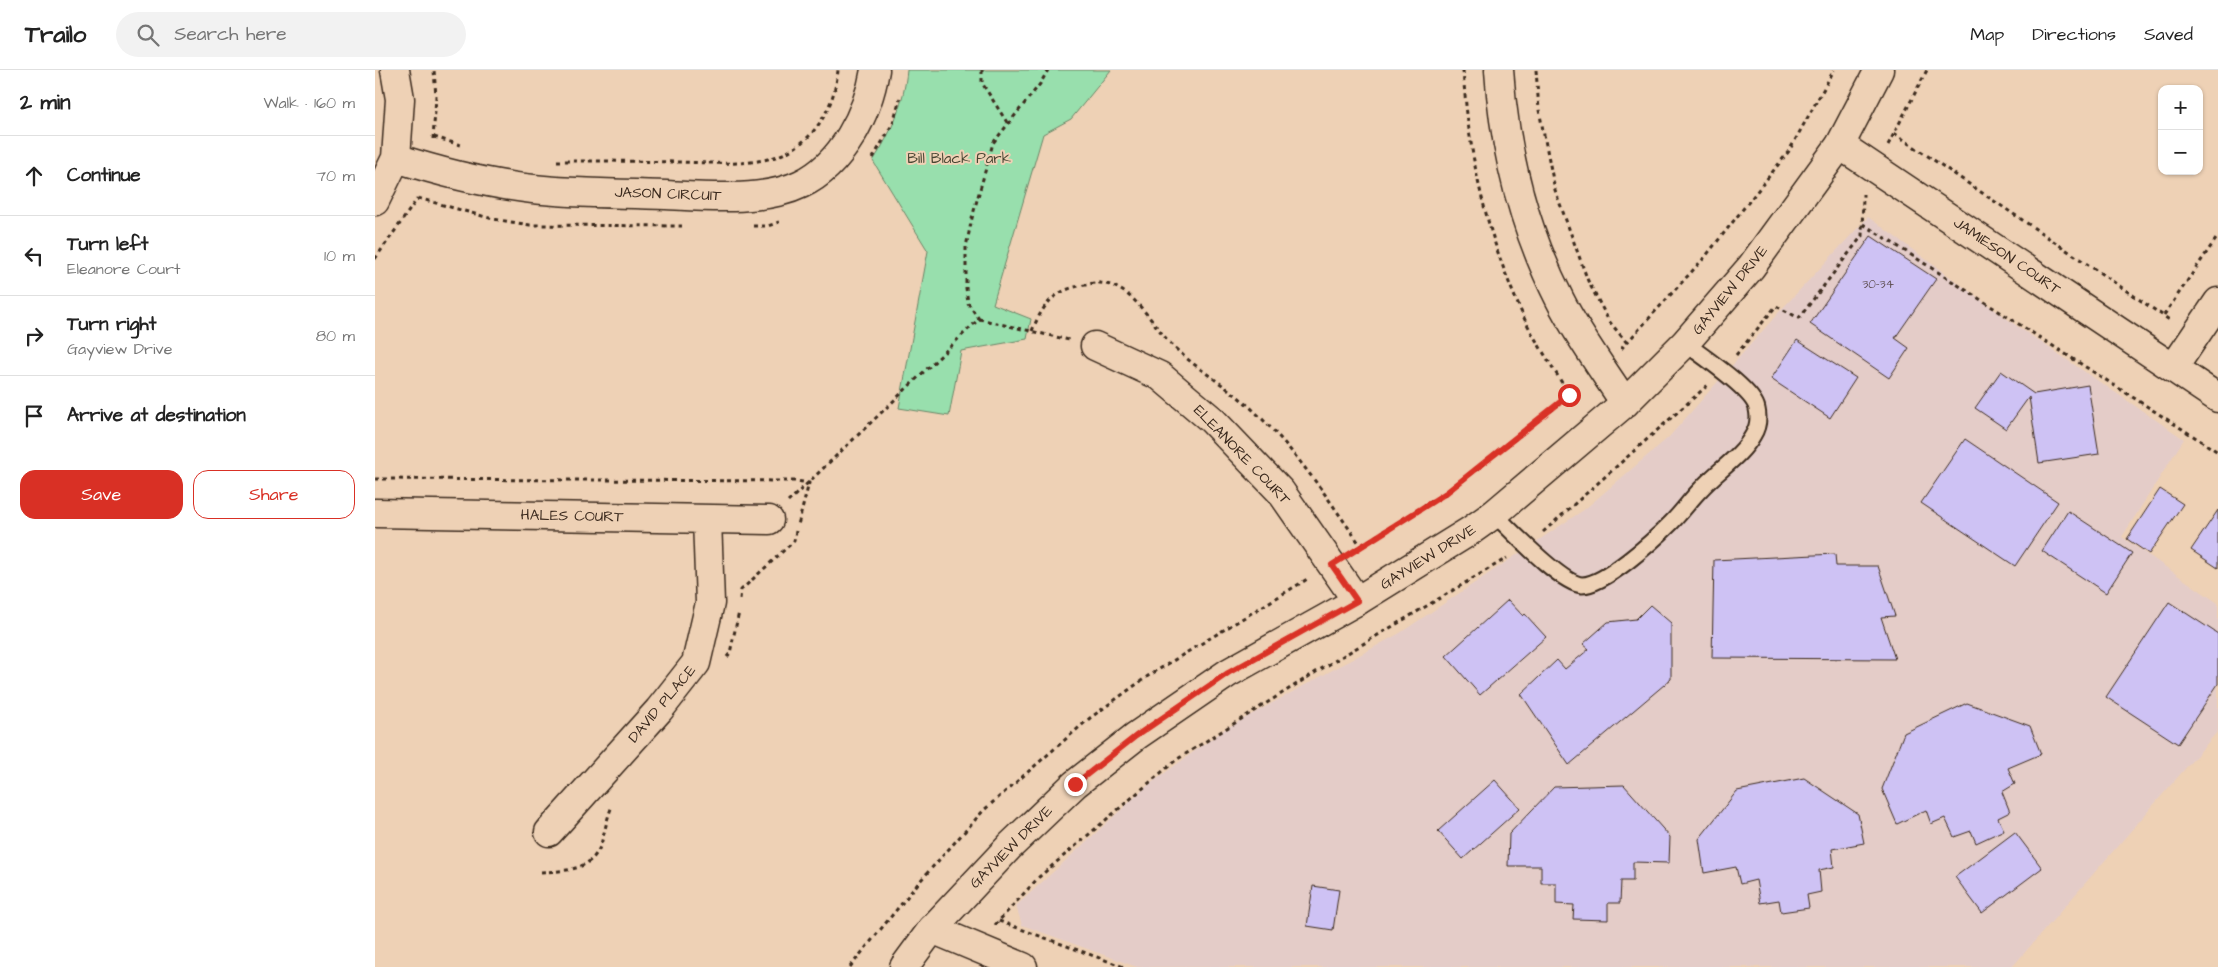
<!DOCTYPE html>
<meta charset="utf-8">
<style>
body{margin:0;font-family:"Architects Daughter",sans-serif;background:#f2f2f2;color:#222}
.controls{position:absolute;right:15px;top:15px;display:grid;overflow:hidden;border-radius:10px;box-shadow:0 1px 4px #0004}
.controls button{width:45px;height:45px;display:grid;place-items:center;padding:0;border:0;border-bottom:1px solid #e0e0e0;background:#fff;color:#222;font:25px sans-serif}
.stop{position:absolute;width:15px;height:15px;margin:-11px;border:4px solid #d93025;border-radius:50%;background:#fff}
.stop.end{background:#d93025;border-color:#fff;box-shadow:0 1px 5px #0008}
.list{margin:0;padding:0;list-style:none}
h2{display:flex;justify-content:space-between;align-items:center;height:65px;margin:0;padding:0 20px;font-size:21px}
h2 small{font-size:16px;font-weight:400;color:#767676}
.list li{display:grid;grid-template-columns:32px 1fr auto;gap:15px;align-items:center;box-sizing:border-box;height:80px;padding:0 20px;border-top:1px solid #e0e0e0}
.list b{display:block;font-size:19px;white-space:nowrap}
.list p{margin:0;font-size:16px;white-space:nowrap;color:#767676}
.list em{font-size:16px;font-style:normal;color:#767676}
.actions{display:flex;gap:10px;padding:15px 20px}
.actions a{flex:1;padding:11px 0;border:1px solid #d93025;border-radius:15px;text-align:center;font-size:18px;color:#d93025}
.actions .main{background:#d93025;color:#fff}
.icon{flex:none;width:28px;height:28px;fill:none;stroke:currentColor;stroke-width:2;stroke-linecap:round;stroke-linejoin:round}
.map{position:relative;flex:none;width:1843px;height:897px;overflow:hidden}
header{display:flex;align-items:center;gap:30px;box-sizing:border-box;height:70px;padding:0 25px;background:#fff;border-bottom:1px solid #e0e0e0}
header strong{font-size:24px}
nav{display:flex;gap:28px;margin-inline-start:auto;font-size:18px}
.search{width:350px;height:45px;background:#f2f2f2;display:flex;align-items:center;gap:12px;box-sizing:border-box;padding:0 18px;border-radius:28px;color:#767676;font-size:19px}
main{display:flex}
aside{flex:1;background:#fff}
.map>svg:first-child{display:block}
.built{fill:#e4ccc8}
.green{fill:#98dfad;stroke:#6a8466}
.building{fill:#cec2f4;stroke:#3b2a1e}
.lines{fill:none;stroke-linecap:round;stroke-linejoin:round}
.service-casing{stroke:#3b2a1e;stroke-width:19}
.minor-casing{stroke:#3b2a1e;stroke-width:31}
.tertiary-casing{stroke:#3b2a1e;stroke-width:31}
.path{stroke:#3b2a1e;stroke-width:3;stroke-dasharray:4 4;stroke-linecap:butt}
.service{stroke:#eed1b5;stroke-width:15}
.minor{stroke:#eed1b5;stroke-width:28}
.tertiary{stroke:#eed1b5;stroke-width:28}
.route{stroke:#d93025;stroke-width:6}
.labels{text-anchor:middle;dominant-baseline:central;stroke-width:4;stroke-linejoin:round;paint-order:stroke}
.number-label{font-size:12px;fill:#605054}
.park-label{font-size:15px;fill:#494533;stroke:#eed1b5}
.street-label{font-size:15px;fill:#3b2a1e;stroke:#eed1b5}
</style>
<header>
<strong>Trailo</strong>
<div class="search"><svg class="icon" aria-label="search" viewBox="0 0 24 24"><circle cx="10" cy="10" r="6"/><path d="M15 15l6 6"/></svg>Search here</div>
<nav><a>Map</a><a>Directions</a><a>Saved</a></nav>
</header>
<main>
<aside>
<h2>2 min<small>Walk · 160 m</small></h2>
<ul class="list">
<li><svg class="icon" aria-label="ahead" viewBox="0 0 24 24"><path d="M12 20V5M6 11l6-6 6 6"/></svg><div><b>Continue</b></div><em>70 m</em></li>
<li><svg class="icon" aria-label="left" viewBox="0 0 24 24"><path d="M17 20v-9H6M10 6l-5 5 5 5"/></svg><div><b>Turn left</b><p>Eleanore Court</p></div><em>10 m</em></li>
<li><svg class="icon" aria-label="right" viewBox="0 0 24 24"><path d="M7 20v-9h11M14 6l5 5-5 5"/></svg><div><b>Turn right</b><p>Gayview Drive</p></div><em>80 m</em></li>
<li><svg class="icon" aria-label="arrive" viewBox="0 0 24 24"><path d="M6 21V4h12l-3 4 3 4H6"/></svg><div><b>Arrive at destination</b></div></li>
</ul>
<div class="actions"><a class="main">Save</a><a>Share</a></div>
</aside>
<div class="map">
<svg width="1843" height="897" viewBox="0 0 1843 897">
<rect width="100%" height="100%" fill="#eed1b5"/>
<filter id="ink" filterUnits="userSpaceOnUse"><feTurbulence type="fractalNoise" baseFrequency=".02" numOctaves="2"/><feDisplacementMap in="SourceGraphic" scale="10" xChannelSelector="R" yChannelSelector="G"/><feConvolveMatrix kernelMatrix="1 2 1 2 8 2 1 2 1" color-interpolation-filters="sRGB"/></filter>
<g filter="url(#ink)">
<path class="built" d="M1493 147 1642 256 1809 369 1747 467 1843 533V661L1637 897H762L647 855 641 836 772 716 850 659 1025 563 1210 439 1294 367 1405 241Z"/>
<path class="green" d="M532 0H736L696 49 668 64 618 234 656 249 652 269 586 281 574 346 524 338 553 181 498 91C516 63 529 34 532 0Z"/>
<path class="building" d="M1496 166 1561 209 1520 268 1534 278 1514 308 1435 254Z
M1422 270 1481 308 1455 348 1396 309Z
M1626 301 1659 324 1713 315 1724 384 1664 393 1654 327 1631 359 1600 338Z
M1590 369 1683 432 1640 496 1546 433Z
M1785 419 1808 434 1774 484 1752 469Z
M1843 440V498L1816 480Z
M1693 441 1757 483 1731 523 1667 481Z
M1460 484 1461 496H1503L1520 546 1506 547 1520 589 1337 588 1339 490Z
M1133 530 1148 546 1150 544 1171 567 1105 625 1071 586Z
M1794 532 1843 564V614L1803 674 1731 627Z
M1275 535 1296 553V609L1194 695 1146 624 1182 590 1190 599 1214 579 1208 574 1233 552 1261 549Z
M1592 633 1655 656 1666 684 1633 698 1640 714 1627 722 1635 742 1623 748 1629 760 1601 773 1596 761 1579 767 1570 748 1556 754 1551 740 1522 754 1507 719 1529 663Z
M1429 708 1483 744 1489 773 1457 779 1459 797 1444 800 1446 822 1432 825 1434 838 1406 842 1404 830 1385 833 1381 810 1365 814 1361 797 1329 803 1324 769 1362 721Z
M1120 710 1145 738 1088 789 1063 761Z
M1249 715 1295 767 1294 793 1258 792V811H1246L1245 833H1233V850L1198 849 1199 835 1181 834V813H1166V796H1133L1134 764 1179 717Z
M1640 762 1667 798 1607 843 1580 807Z
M938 816 964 820 958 860 932 856Z"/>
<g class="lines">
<defs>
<path id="service" d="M1119 444C1136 460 1186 514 1207 515 1230 515 1279 470 1296 453 1307 442 1315 430 1326 419 1343 400 1366 387 1378 365 1383 357 1384 348 1382 339 1379 320 1327 286 1310 273"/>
<path id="minor" d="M1124 0C1129 79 1149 159 1185 230 1202 264 1229 301 1250 333
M1465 75 1843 328
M21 88C65 102 112 114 158 119 202 124 247 123 291 125 331 127 389 132 426 114 467 95 493 43 500 0
M0 131 21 88 25 29 20 0
M720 276 785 306 837 350 906 422 982 531
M1799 297 1843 232
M0 443 394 450
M174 762 284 640 321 593 335 533 332 449
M557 859 648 897"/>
<path id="tertiary" d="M529 897 557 859 635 776 700 714 761 666 853 603 982 531 1095 461 1119 444 1250 333 1310 273 1376 197 1465 75 1504 0"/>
</defs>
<use href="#service" class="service-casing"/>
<use href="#minor" class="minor-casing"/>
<use href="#tertiary" class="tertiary-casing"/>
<path class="path" d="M607 0V13L633 54
M1088 0C1094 91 1112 167 1150 250 1163 276 1180 300 1194 325
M1161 0 1164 40 1180 120 1213 211 1234 251 1252 273
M1519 63 1796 251
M59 67 89 76
M58 69 61 27 59 0
M1513 75 1552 0
M498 88 518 53 525 28
M182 91C221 91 261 91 300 92 329 92 360 96 388 90 433 82 459 43 463 0
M43 128 118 149 155 155 307 156
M1488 154 1843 382
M378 156H393L404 152
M0 189 43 128
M1789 245 1843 166
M604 249 694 270
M657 261C668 234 680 219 710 215 715 214 721 212 725 213 759 216 776 254 798 276 822 300 853 316 878 340 921 381 953 428 986 476
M1246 279 1330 187 1414 81 1459 0
M1361 285 1401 236 1424 248 1487 166 1488 124
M0 409 421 411 434 413 423 455
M413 432 604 249 593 233 591 218V177L597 148 618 73 665 14 673 0
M1168 462 1333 315
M980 480 1071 423 1205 317
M365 529 366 520 419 471 421 461
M352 587 355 583 364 542
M166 802C190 801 217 801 226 774 230 761 232 748 237 736
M624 851 749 897
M620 855 664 807 801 690 941 602 1132 488
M475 897 545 811 609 740 715 648 773 606 934 508"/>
<use href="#service" class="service"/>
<use href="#minor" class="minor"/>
<use href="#tertiary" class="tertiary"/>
</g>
</g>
<g class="lines" filter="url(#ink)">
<path class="route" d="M700 714 761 666 853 603 982 531 957 495 1071 423 1194 325"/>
</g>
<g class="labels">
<g class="number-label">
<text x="1503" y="214">30-34</text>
</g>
<g class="park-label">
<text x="584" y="88">Bill Black Park</text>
</g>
<g class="street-label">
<text transform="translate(293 124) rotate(2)">JASON CIRCUIT</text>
<text transform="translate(1632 186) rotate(34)">JAMIESON COURT</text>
<text transform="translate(1355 220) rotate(-51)">GAYVIEW DRIVE</text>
<text transform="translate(867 385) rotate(46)">ELEANORE COURT</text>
<text transform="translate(197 446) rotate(1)">HALES COURT</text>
<text transform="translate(1053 487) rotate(-32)">GAYVIEW DRIVE</text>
<text transform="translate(287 634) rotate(-50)">DAVID PLACE</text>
<text transform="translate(636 777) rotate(-45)">GAYVIEW DRIVE</text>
</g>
</g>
</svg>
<div class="controls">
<button>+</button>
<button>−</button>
</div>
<div class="stop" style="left:1194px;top:325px"></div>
<div class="stop end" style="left:700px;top:714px"></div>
</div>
</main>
